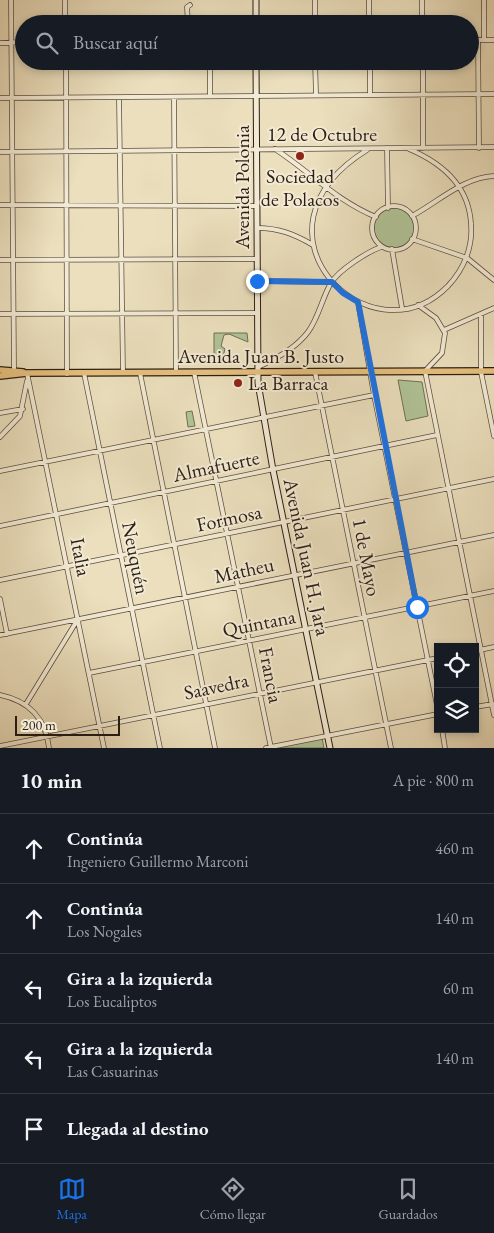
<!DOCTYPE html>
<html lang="es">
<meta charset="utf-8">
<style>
body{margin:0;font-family:"EB Garamond",serif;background:#20242c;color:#f1f3f6}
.controls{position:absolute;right:15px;bottom:15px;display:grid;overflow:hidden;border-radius:0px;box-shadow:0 2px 8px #0003}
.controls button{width:45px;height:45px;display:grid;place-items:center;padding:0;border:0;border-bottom:1px solid #363941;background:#171b24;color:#f1f3f6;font:25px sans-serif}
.scale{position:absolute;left:15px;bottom:12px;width:105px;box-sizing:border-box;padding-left:5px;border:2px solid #2c1e13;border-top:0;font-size:14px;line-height:18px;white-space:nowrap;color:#2c1e13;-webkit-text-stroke:4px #f2ead4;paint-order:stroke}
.stop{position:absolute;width:15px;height:15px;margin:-11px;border:4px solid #1a73e8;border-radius:50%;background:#fff}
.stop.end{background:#1a73e8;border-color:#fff;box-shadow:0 1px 5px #0008}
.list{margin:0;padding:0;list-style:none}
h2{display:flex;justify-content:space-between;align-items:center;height:65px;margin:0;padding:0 20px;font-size:21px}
h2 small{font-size:16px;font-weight:400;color:#9ea1a6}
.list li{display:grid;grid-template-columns:32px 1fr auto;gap:15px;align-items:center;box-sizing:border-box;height:70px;padding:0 20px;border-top:1px solid #363941}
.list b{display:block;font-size:19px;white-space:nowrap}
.list p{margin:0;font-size:16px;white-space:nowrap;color:#9ea1a6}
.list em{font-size:16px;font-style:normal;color:#9ea1a6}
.icon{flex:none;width:28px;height:28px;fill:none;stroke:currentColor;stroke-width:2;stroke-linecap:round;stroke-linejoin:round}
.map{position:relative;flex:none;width:494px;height:748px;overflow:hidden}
.search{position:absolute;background:#171b24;box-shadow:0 2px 8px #0003;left:15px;right:15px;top:15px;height:55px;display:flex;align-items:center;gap:12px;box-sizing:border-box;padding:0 18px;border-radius:28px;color:#9ea1a6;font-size:19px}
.sheet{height:415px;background:#171b24}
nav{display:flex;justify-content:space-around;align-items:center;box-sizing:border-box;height:70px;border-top:1px solid #363941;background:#171b24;font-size:14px;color:#9ea1a6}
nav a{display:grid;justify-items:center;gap:2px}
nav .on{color:#1a73e8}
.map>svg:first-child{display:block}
.green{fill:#b0c396;stroke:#6e7054}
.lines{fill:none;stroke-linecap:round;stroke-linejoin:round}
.street-casing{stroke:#5c4e3e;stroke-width:5.5}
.secondary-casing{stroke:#2c1e13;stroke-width:7}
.primary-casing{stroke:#2c1e13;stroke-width:8}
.street{stroke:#f2ead4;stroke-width:4}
.secondary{stroke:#f2ead4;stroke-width:5}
.primary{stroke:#e6c07e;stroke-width:5.5}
.route{stroke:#1a73e8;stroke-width:6}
.poi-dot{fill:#8f2418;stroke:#f2ead4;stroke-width:2}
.labels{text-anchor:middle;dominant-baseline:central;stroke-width:4;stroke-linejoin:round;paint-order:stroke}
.street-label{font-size:20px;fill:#2c1e13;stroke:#f2ead4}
.poi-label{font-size:20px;fill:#2c1e13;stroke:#f2ead4}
</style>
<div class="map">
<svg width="494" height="748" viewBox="0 0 494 748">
<rect width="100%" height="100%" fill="#ebdfbd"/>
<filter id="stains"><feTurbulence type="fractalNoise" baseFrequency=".004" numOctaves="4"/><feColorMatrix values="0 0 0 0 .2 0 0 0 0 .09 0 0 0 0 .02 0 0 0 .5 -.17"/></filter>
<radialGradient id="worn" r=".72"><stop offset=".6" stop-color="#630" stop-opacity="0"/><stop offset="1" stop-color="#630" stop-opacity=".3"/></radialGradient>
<path class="green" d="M374 228a20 20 0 1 1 40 0a20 20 0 1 1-40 0Z
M214 333H247L248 342 229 334 224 335 221 346 225 349 221 364H217V361H214Z
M398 380 422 382 428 416 406 421Z
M192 411 195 426 188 427 186 412Z
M322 738 324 748H273Z"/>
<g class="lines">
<defs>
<path id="street" d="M11 0 14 370
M65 0V24
M315 0V24
M369 0V24
M422 0V24
M484 0V40
M188 24 187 7 190 5
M470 40H494
M478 40 479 148
M0 43 24 42
M66 61 67 374
M210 61V96
M315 61 316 94
M370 61V94
M423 61V148
M174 97 176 372
M0 98 494 94
M119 98 123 373
M387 148 388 208
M275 149C310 172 337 201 376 217
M367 150C236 231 370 365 448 286 464 269 473 247 471 224 469 186 442 163 409 149
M0 152 494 147
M0 205 257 206
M372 228a22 22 0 1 1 44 0a22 22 0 1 1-44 0Z
M412 216C438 202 464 177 494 176
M257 228C279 228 294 234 313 245
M412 239 467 258 494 280
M392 249 402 308
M0 260 257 259
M257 281 332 282
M358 302 374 395 438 710
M418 305 436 318 445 333 442 353 425 371 494 715
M0 314 257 313
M481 314V372L494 436
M444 330 494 308
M258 367C276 359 296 348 308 332 319 317 322 298 331 283 339 270 367 252 381 247
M194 372 271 748
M315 372 391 748
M27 373 104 748
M84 373 160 748
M140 373 215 748
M0 413 23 409
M0 437 20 416 27 381
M0 471 374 395
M0 526 437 435
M0 580 494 479
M0 599 7 634
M0 635 494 535
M475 651 494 647
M89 673 494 591
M0 695C29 701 46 719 49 748
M26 704 78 619
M475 707 493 704
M442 729 445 748
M0 746 438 658
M266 748 438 714"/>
<path id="secondary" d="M256 0V24
M256 61 258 383 273 470 330 748"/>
<path id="primary" d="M0 370 23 372
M0 376 27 373 494 371"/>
</defs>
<use href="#street" class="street-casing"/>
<use href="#secondary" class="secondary-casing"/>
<use href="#primary" class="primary-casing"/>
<use href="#street" class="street"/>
<use href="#secondary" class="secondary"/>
<use href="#primary" class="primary"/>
</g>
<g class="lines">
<path class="route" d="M257 281 332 282 343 293 358 302 417 607"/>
</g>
<g class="poi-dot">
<circle cx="300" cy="156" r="5"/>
<circle cx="238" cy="383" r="5"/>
</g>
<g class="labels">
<g class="street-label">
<text x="322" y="134">12 de Octubre</text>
<text transform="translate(242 187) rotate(-90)">Avenida Polonia</text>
<text x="261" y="356">Avenida Juan B. Justo</text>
<text transform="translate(216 466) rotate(-12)">Almafuerte</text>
<text transform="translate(229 518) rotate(-12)">Formosa</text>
<text transform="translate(81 557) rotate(79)">Italia</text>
<text transform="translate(307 557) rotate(78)">Avenida Juan H. Jara</text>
<text transform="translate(367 557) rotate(79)">1 de Mayo</text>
<text transform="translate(136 558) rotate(79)">Neuquén</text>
<text transform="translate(244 570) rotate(-12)">Matheu</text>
<text transform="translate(259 623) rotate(-11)">Quintana</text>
<text transform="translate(271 675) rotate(79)">Francia</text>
<text transform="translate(216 686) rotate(-12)">Saavedra</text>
</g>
<g class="poi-label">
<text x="300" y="176">Sociedad<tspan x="300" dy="23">de Polacos</tspan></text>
<text x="248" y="383" text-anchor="start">La Barraca</text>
</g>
</g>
<rect width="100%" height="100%" filter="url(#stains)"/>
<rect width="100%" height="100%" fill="url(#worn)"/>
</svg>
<div class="controls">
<button><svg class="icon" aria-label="locate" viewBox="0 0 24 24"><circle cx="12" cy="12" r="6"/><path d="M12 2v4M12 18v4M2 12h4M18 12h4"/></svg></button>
<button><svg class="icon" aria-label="layers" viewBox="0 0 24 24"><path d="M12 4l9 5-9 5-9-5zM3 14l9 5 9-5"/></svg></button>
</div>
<div class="scale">200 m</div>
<div class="stop" style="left:417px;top:607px"></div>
<div class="stop end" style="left:257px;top:281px"></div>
<div class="search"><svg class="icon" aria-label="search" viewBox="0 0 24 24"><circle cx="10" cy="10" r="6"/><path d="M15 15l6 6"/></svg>Buscar aquí</div>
</div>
<section class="sheet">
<h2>10 min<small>A pie · 800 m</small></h2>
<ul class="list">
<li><svg class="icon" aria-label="ahead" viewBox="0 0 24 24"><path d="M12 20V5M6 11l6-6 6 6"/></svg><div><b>Continúa</b><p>Ingeniero Guillermo Marconi</p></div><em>460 m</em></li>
<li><svg class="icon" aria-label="ahead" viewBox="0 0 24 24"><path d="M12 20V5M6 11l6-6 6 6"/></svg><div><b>Continúa</b><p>Los Nogales</p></div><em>140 m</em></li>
<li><svg class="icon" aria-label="left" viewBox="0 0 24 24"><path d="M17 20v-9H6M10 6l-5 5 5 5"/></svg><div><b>Gira a la izquierda</b><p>Los Eucaliptos</p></div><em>60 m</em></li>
<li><svg class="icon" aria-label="left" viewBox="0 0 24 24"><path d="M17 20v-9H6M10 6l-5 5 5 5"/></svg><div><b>Gira a la izquierda</b><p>Las Casuarinas</p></div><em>140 m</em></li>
<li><svg class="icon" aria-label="arrive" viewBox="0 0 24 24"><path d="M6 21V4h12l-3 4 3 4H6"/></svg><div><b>Llegada al destino</b></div></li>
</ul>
</section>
<nav>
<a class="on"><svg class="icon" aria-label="map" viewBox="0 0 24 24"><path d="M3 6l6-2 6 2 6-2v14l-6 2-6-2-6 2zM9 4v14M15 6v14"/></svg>Mapa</a>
<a><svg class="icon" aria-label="directions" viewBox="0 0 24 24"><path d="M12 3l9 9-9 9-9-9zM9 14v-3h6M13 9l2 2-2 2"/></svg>Cómo llegar</a>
<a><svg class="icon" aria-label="saved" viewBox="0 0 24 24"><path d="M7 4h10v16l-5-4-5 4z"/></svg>Guardados</a>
</nav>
